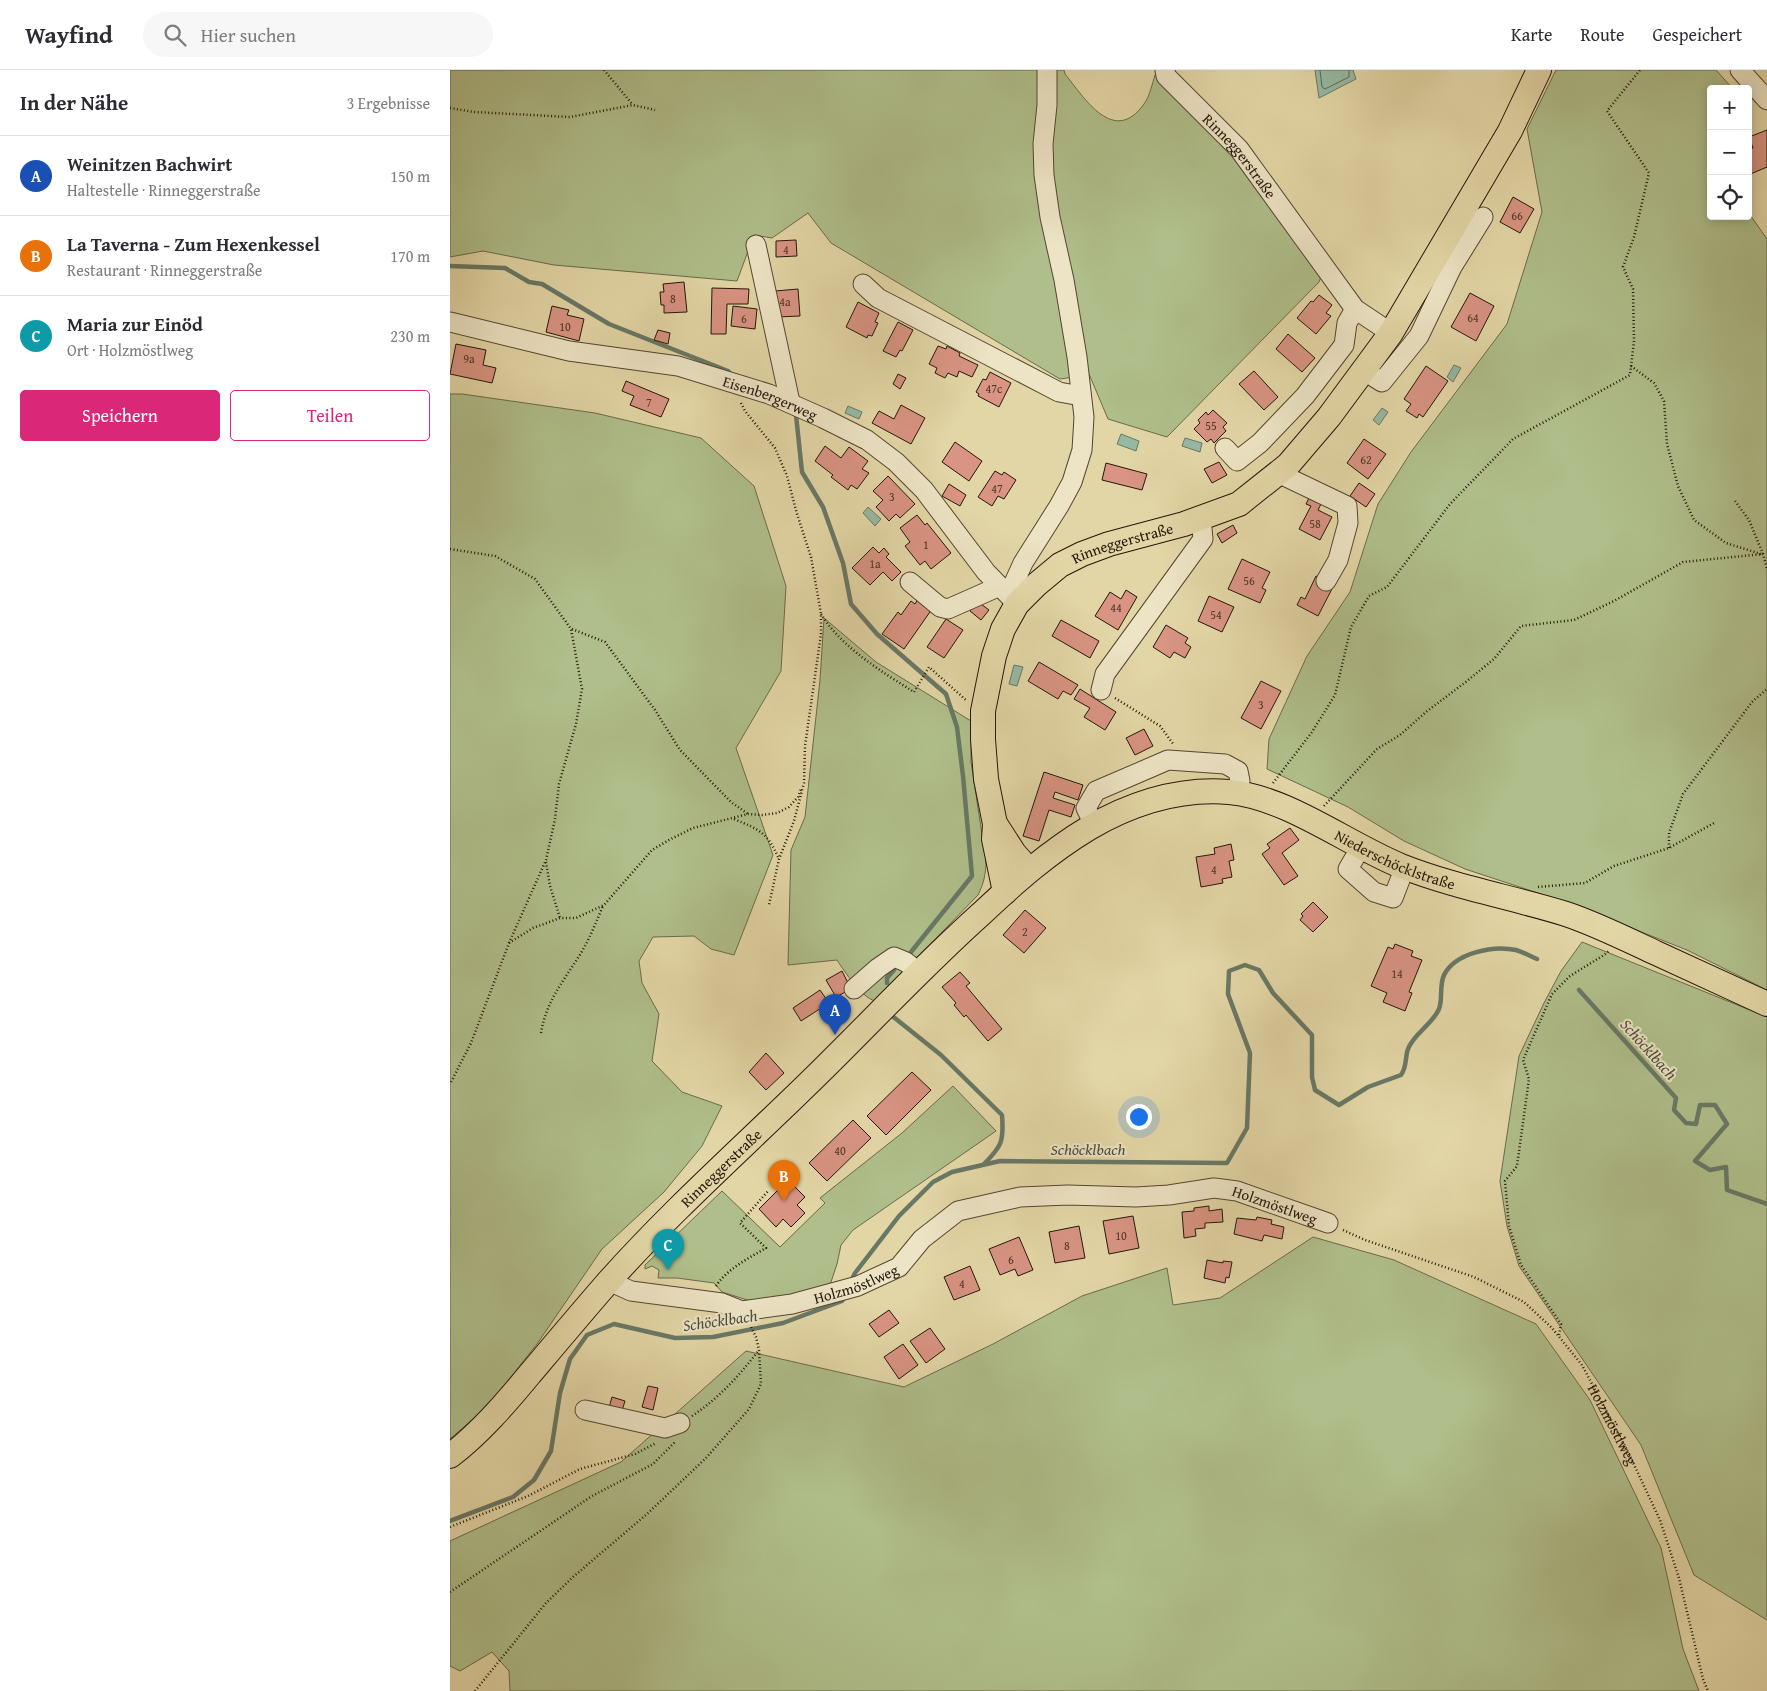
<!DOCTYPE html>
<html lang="de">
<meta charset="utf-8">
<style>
body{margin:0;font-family:"Gentium Book Plus",serif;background:#f7f7f7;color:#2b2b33}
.controls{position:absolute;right:15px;top:15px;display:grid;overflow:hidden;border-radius:5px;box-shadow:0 2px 12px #0003}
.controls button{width:45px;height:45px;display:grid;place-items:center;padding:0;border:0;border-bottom:1px solid #e1e1e2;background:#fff;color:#2b2b33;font:25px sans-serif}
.you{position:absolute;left:688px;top:1046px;width:18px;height:18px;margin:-12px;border:4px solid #fff;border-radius:50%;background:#1a73e8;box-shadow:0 0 0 8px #1a73e833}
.badge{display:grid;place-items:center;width:32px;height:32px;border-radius:50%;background:#db2777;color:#fff;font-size:16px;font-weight:700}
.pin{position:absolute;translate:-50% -41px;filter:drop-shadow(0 1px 2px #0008)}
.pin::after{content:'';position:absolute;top:26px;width:18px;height:15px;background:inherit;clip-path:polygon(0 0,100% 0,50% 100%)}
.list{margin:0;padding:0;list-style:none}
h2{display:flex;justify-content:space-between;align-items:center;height:65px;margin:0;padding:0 20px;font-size:21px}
h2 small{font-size:16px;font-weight:400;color:#7c7c81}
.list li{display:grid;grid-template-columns:32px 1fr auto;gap:15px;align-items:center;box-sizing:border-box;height:80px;padding:0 20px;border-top:1px solid #e1e1e2}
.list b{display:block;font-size:19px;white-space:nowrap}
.list p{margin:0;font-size:16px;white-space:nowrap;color:#7c7c81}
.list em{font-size:16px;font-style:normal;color:#7c7c81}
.actions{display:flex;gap:10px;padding:15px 20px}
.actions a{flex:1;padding:11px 0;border:1px solid #db2777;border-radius:5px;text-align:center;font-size:18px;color:#db2777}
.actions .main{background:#db2777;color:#fff}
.icon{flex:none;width:28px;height:28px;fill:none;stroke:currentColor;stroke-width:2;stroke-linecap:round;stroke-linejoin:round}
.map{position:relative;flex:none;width:1317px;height:1621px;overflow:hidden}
header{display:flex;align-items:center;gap:30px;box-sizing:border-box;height:70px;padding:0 25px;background:#fff;border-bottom:1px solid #e1e1e2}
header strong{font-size:24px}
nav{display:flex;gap:28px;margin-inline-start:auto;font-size:18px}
.search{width:350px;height:45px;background:#f7f7f7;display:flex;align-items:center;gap:12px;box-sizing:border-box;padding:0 18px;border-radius:28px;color:#7c7c81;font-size:19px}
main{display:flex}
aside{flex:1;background:#fff}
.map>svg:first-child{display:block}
.green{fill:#afbe8a;stroke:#6a6a4a}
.water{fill:#96b9a3;stroke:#687865}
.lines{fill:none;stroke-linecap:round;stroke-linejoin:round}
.shore{stroke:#5d6856;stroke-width:1}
.stream{stroke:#687865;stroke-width:4.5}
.building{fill:#d99483;stroke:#241609}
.minor-casing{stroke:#544630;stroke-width:21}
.major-casing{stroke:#241609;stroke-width:26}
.path{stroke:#241609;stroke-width:2.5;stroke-dasharray:1 2.5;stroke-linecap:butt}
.minor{stroke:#ede4c5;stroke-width:19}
.major{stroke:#e3d6a6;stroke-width:24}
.labels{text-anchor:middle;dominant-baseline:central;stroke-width:4;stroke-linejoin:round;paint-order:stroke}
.number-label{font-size:12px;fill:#513628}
.street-label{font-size:15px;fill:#241609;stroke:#ede4c5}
.water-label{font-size:16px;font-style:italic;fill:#4c4f3f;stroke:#ede4c5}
</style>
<header>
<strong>Wayfind</strong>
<div class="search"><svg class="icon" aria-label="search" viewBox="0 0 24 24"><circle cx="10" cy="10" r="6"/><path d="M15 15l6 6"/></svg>Hier suchen</div>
<nav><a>Karte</a><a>Route</a><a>Gespeichert</a></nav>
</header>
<main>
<aside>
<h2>In der Nähe<small>3 Ergebnisse</small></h2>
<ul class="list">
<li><span class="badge" style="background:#1a4fb4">A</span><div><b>Weinitzen Bachwirt</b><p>Haltestelle · Rinneggerstraße</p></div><em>150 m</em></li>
<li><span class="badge" style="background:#e8710a">B</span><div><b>La Taverna - Zum Hexenkessel</b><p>Restaurant · Rinneggerstraße</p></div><em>170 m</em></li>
<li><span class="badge" style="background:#0f9aa8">C</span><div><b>Maria zur Einöd</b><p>Ort · Holzmöstlweg</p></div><em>230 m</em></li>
</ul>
<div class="actions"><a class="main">Speichern</a><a>Teilen</a></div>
</aside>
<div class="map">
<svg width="1317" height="1621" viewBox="0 0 1317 1621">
<rect width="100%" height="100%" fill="#e3d6a6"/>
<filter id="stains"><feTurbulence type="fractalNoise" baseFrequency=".004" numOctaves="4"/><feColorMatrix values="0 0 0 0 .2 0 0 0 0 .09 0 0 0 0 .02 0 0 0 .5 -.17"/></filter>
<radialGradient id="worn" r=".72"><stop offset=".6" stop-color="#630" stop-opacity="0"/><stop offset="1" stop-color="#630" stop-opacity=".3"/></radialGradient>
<path class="green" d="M0 0H592L624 307 610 309 381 173 358 143 322 168 304 165 287 211 104 195 33 181 0 187Z
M603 0H614L615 4C635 29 664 76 694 34 700 26 702 14 705 5L722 16 759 53 873 201 869 212 717 367 658 349 639 304 634 305 610 175 598 75Z
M1106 0H1266L1282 18 1261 19V146H1298V142L1317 169V920L1237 880 1118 833 1015 799 954 771 898 737 817 699 819 669 857 586 900 522 928 434 961 382 1057 254 1092 142 1077 59Z
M0 324H12L145 343 251 368 304 416 336 516 331 601 286 678 323 785 284 885 261 879 244 866 203 867 189 891 192 913 209 944 202 991 232 1022 272 1036 252 1076 214 1122 152 1179 87 1274 38 1336 0 1369Z
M374 548 426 592 521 651V692L536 790C536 803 534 813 528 825L425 931C411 927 395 902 387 890L338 895 341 780 355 747 370 610Z
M1132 872 1317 947V1550L1244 1505 1191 1375 1069 1196 1057 1156 1050 1111 1069 986 1094 933 1111 901Z
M503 1016 546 1061 403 1160 391 1175 387 1194 380 1215 310 1234 272 1222 264 1213 227 1208H208L209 1200 202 1196 195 1199V1195L272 1121 330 1177 375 1133 370 1128 452 1063Z
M863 1167 944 1190 1086 1254 1140 1330 1211 1478 1233 1579 1249 1621H60L59 1601 42 1582 10 1601 0 1596V1471L171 1392 296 1281 454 1317 543 1274 632 1226 717 1198 723 1235 770 1228Z"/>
<path class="water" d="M865 0H903L906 9 869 28Z
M1004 295 1011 298 1003 312 997 307Z
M398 336 412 342 409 349 395 343Z
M932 338 938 342 929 355 923 350Z
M671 364 689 371 686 381 667 374Z
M735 368 752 373 750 382 732 376Z
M418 437 431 449 425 456 413 443Z
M564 595 573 597 567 616 559 614Z"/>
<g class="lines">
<path class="shore" d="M870 0 872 17 875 19 899 7V0"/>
<path class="stream" d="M0 196 55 198 79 212 92 214 159 254 278 301 282 306
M344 344 346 345 352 402 373 437 393 493 401 534 427 564 496 624 507 657 513 706 522 806 461 882
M437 913V908L444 900
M1129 920 1226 1028 1224 1040 1236 1053 1246 1054 1250 1035H1265L1277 1054 1245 1091 1260 1100 1276 1097 1277 1120 1317 1134
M441 945 491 985 552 1045C554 1071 552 1076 534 1094
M400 1213 405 1203 449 1146 483 1112 502 1102 550 1091 777 1093 797 1058 800 983 778 924 779 901 795 895 809 900 823 923 862 965V1007L865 1020 889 1035 918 1017 951 1005C957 997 955 987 958 979 964 963 982 955 989 939 993 929 989 916 994 905 1005 883 1043 875 1066 880 1073 882 1080 886 1087 889
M0 1451 63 1427 84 1410 101 1381 110 1323 120 1289 137 1265 164 1254 225 1268 263 1267 333 1253 392 1231 394 1227"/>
</g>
<path class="building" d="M1317 60V97L1298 105V80L1303 78 1299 67Z
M1063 127 1084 139 1070 163 1050 152Z
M346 170 347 186 326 187V171Z
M234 212 237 242 214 243V235H211L210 222H214L213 214Z
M262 218 299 219 298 234H277L276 264H261Z
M348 219 350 246 327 247 325 221Z
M1020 223 1044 236 1026 271 1001 257Z
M869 225 882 235 876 243 881 246 866 264 847 248 861 231 863 232Z
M408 232 429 243 425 252 428 253 422 266 418 265 417 268 396 257Z
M102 236 119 240 117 245 134 249 129 271 96 262Z
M283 236 307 239 305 259 281 256Z
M448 252 463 260 452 281 450 280 446 287 433 281Z
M208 260 220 263 218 274 204 270Z
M838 264 865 288 852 302 826 279Z
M6 274 36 280 33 295 46 298 42 313 0 304Z
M488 276 496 279 497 276 510 283 509 286 528 295 522 307 509 301 507 307 498 303 495 308 485 303 487 298 479 294Z
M976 296 998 311 973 347 969 344 967 348 956 341 961 334 954 329Z
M804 301 828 327 814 340 789 314Z
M540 302 561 313 549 337 528 326 529 324 526 322 533 309 536 310Z
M448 304 456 308 450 319 443 314Z
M176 311 219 329 211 347 180 335 184 326 172 321Z
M451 335 475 348 461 374 422 353 429 341 444 349Z
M763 340 777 353 773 357 776 361 764 373 761 369 757 372 744 359 750 353 748 350 756 342 758 345Z
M914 369 936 384 918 409 897 393Z
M505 372 532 391 519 411 492 392Z
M375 376 391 388 399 377 418 391 412 399 419 403 407 419 401 415 398 420 381 407 383 405 365 391Z
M769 392 777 405 762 413 754 399Z
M656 393 697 404 692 420 652 410Z
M545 401 552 405 554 402 566 410 554 429 548 426 542 436 528 427Z
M438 406 465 434 450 448 446 444 439 451 426 437 433 430 423 421Z
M909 413 925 424 916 437 900 426Z
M499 414 516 425 510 436 492 426Z
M860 426 872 432 868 440 882 447 870 470 849 459 861 436 856 434Z
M467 445 475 455 477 453 501 483 481 499 475 491 470 495 455 476 460 472 450 458Z
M783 455 787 463 772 473 767 464Z
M423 477 429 483 434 478 439 484 436 487 451 502 442 511 433 502 420 515 402 498Z
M792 489 820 502 812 518 816 520 810 533 778 519Z
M866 506 884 515 868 546 847 535 851 527 855 529Z
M676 520 687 527 668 560 645 546 660 522 671 529Z
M759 526 784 537 772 562 748 551Z
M468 529 482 539 454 579 432 564 448 542 451 545 461 531 465 534Z
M527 531 539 540 531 550 520 541Z
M496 549 513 560 494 588 477 577Z
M611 550 649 571 640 588 602 566Z
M716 555 738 568 735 573 741 577 735 588 724 582 720 588 703 577Z
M589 592 628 615 621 625 613 621 608 629 578 611Z
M811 611 831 621 811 659 791 648Z
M630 619 666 642 655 660 634 647 640 638 624 629Z
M694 659 703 676 685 685 676 668Z
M594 702 633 715 628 730 605 722 603 728 625 735 621 747 599 740 589 771 573 766Z
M840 758 849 770 832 783 848 806 834 815 812 784 820 778 817 774Z
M781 774 784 790 779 791 782 807 772 809 773 813 751 817 746 787 765 784 764 778Z
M863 832 878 847 863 862 850 850 853 846 851 844Z
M575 840 596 858 574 883 553 865Z
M945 874 963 881 961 886 972 890 959 922 962 923 955 941 933 932 937 923 921 916 938 877 943 879Z
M392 901 401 919 386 927 376 910Z
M510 902 520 913 516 916 552 959 538 971 516 945 514 947 504 935 506 933 492 917Z
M370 920 379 933 351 951 343 938Z
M316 983 334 1003 316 1020 299 1002Z
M462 1002 481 1020 436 1065 417 1046Z
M403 1050 421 1068 377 1111 359 1093Z
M338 1110 355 1127 347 1135 355 1143 341 1157 333 1149 326 1157 309 1139Z
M759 1136V1141L772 1139 773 1152 755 1153V1158L745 1159 746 1166 734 1168 732 1142 744 1141V1138Z
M683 1146 689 1178 659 1184 653 1151Z
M807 1147 822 1150 821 1154 834 1157 832 1169 814 1165 812 1171 784 1164 787 1148 806 1150Z
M629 1156 635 1188 605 1193 599 1162Z
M569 1167 583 1200 568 1206 565 1199 550 1205 539 1179Z
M757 1190 773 1193V1191L782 1192 779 1208 776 1207 775 1213 754 1208Z
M520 1196 530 1220 504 1230 494 1207Z
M439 1240 449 1253 429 1267 419 1254Z
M480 1258 495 1279 476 1293 460 1271Z
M453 1274 468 1295 449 1309 434 1287Z
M198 1316 208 1318 203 1340 192 1337Z
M162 1327 175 1331 171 1344 158 1341Z"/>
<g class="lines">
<defs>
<g id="minor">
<path id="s2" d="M715 0 716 6 789 79 905 239 941 263"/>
<path d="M1290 0 1317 30"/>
<path d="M306 175 340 332"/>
<path d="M413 214 428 228 609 322 631 326"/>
<path id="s3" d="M0 252 119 281 228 296 319 324 373 348 417 370 446 392 474 420 536 502 567 534"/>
<path d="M913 300 932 312 969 266 1002 197 1033 147"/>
<path d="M775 378 787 391 810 373 855 326 894 275 897 253 905 239"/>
<path d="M828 403 897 436 898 453 888 490 876 511"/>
<path d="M460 512 490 537 498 539 550 516"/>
<path d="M559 524 573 493 609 436 622 412 632 380 634 347 627 287 614 210 600 147 594 105 593 74 597 35V0"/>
<path d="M651 620 655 604 753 469 751 448"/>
<path d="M644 755 636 738 646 721 718 690 775 694 788 701 790 711 783 723"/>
<path d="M911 777 898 799 924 822 943 828 955 797"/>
<path d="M404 919 428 898 444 887 456 892 469 903"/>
<path id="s4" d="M159 1211 181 1221 272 1233 292 1241 342 1234 408 1216 449 1197 472 1169 508 1141 570 1127 618 1125 686 1127 719 1125 764 1118 787 1121 878 1153"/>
<path d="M135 1340 215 1358 230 1353"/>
</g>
<g id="major">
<path d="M546 755 564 783 579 800"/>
<path id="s5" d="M555 822 544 769 545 754 536 709 533 669V641L544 586 553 559 567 534 586 515 610 495 632 484 659 474 734 454 789 434 838 395 879 347 941 263 1060 61 1089 0"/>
<path id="s6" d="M0 1386C30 1363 55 1334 79 1305 106 1273 132 1242 159 1211 224 1138 298 1073 368 1004 422 951 474 895 531 844 565 812 599 782 639 758 682 733 729 718 779 722 837 727 897 774 951 796 1004 817 1061 827 1116 844 1146 854 1176 869 1206 883 1243 900 1280 917 1317 934"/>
</g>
</defs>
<use href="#minor" class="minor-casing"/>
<use href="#major" class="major-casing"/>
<g class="path">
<path d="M154 0 183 35"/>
<path d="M0 38 24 42 120 47 183 35 205 40"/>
<path d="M1181 296 1204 313 1214 331 1217 374 1228 416 1244 450 1276 473 1311 484"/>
<path d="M291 333 295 341 325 378 337 406 347 444 361 487 371 544V564L355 676 354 713 344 751 329 789 319 835"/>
<path d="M1285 431 1299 450 1313 484"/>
<path d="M0 479 45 486 85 509 121 559 132 619 126 654 109 714 105 749 96 790 59 873 21 973 0 1014"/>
<path d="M371 544C391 577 432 602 464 622L479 597 517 631"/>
<path d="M122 559 155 572 205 640 230 680 281 732 298 744"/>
<path d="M665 628 710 656 724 675"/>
<path d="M823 713 862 662 885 625 901 557 919 526 937 517 1000 434 1063 369 1180 305 1184 271 1183 219 1173 197 1184 167 1199 103 1157 41 1190 0"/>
<path d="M874 736 927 679 950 665 976 642 1017 611 1044 589 1071 556 1124 550 1164 531 1233 492 1313 484 1317 499"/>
<path d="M284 749C310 760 317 762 329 789"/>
<path d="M1219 778V763L1233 724 1302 632 1317 619"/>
<path d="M96 792 100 816 110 848"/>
<path d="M1088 817 1135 813 1164 796 1219 778 1264 753"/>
<path d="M59 873 83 858 110 848H126L154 835 202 780 219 770 243 758 298 744 312 745 327 743 339 737 348 727 351 719"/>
<path d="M91 963C96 931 115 909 131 883 140 868 146 852 153 836"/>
<path id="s1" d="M893 1160 915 1170 1024 1207 1074 1232 1102 1258 1132 1295 1179 1384 1210 1450 1229 1508 1253 1609 1258 1621"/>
<path d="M266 1216C277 1199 299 1188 316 1178L290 1153 319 1120"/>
<path d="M1109 1265 1111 1254 1071 1195 1059 1156 1055 1111 1067 1096 1079 1009 1073 990 1102 924 1120 906 1154 885 1159 881"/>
<path d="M242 1346C269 1328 289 1306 309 1280"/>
<path d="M0 1457 78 1426 130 1399 185 1384 206 1373"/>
<path d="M0 1522 142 1426 203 1394 225 1372"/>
<path d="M25 1621 96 1533 123 1507 197 1444 256 1388 299 1339 311 1314 309 1280 306 1267 300 1255"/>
</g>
<use href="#minor" class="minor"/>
<use href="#major" class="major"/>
</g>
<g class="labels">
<g class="number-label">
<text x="1067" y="145">66</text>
<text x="336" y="179">4</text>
<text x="223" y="228">8</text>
<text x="335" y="231">4a</text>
<text x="1023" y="247">64</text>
<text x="294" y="248">6</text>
<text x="115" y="256">10</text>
<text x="19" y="288">9a</text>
<text x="544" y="318">47c</text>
<text x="199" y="332">7</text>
<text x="761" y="355">55</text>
<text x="916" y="389">62</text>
<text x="547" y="418">47</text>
<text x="442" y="426">3</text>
<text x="865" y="453">58</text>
<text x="476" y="474">1</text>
<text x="425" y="493">1a</text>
<text x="799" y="510">56</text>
<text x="666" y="537">44</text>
<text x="766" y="544">54</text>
<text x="811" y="634">3</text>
<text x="764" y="799">4</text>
<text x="575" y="861">2</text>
<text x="947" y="903">14</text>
<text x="390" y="1080">40</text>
<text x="671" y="1165">10</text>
<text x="617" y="1175">8</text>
<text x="561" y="1189">6</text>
<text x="512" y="1213">4</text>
</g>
<g class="street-label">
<text stroke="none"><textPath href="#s2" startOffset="115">Rinneggerstraße</textPath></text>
<text stroke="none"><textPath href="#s3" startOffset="330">Eisenbergerweg</textPath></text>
<text stroke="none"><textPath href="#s5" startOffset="421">Rinneggerstraße</textPath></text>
<text stroke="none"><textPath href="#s6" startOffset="1225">Niederschöcklstraße</textPath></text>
<text stroke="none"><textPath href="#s6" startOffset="396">Rinneggerstraße</textPath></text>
<text stroke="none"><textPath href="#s4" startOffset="705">Holzmöstlweg</textPath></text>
<text stroke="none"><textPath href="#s4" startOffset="255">Holzmöstlweg</textPath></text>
<text stroke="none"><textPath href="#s1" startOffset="348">Holzmöstlweg</textPath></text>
</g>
<g class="water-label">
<text transform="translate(1199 979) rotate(48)">Schöcklbach</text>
<text x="638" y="1079">Schöcklbach</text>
<text transform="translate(270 1250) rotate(-8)">Schöcklbach</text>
</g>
</g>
<rect width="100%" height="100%" filter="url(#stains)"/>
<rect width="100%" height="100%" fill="url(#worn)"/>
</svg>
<div class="controls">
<button>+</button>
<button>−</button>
<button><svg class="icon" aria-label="locate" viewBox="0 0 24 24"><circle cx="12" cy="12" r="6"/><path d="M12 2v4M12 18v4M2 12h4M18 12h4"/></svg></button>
</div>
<div class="you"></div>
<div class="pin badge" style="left:385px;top:965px;background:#1a4fb4">A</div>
<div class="pin badge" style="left:334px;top:1131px;background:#e8710a">B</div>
<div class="pin badge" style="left:218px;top:1200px;background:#0f9aa8">C</div>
</div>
</main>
